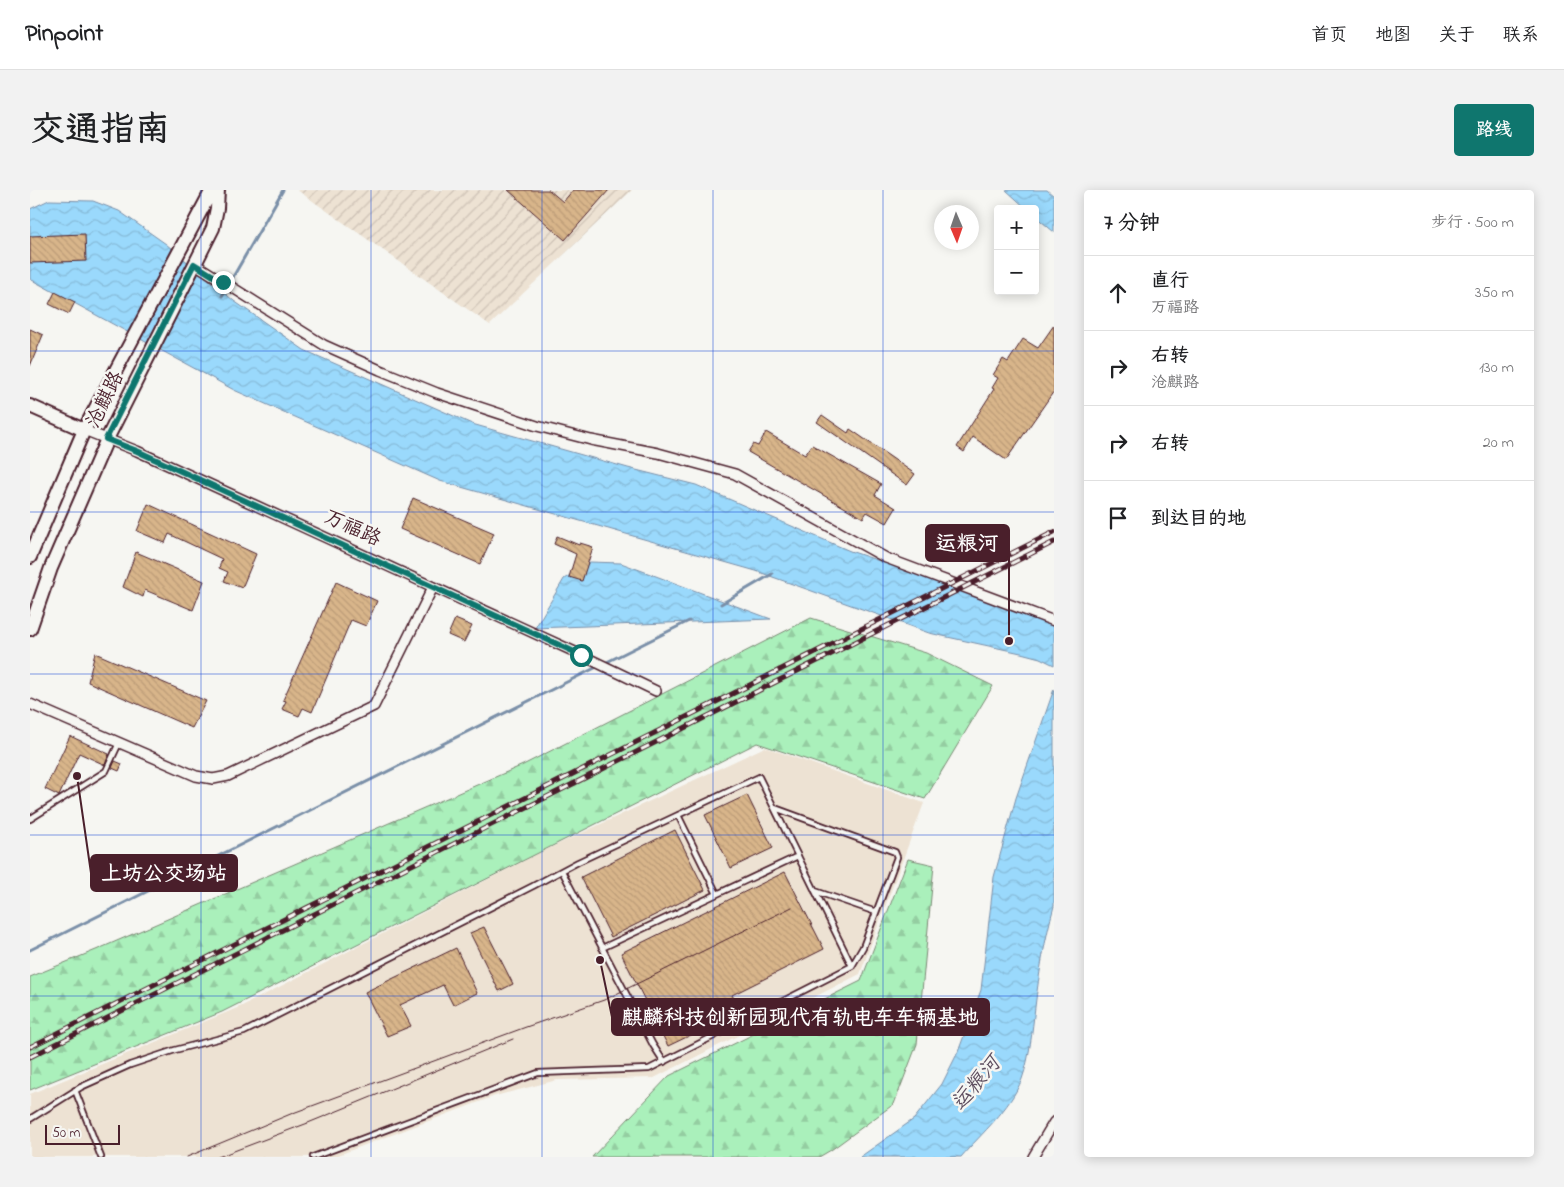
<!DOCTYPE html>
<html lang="zh">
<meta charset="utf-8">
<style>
body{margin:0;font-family:"Indie Flower","LXGW WenKai TC",sans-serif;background:#f2f2f2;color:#202124}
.controls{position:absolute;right:15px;top:15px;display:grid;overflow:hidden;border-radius:5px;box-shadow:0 2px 12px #0003}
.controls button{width:45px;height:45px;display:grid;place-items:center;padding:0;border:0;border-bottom:1px solid #e0e0e0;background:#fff;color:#202124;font:25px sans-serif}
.compass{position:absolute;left:904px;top:15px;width:45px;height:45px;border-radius:50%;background:#fff;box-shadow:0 2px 12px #0003;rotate:178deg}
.scale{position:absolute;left:15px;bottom:12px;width:75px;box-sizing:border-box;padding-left:5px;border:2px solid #4a1f2b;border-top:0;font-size:14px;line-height:18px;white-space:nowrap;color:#4a1f2b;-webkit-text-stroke:4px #f6f6f2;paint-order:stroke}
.stop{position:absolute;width:15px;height:15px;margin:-11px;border:4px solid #0f766e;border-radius:50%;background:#fff}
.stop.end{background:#0f766e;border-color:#fff;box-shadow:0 1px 5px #0008}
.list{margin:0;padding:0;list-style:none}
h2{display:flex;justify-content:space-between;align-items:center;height:65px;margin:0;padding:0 20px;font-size:21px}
h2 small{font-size:16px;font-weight:400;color:#757577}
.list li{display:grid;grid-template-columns:32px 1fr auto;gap:15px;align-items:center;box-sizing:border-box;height:75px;padding:0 20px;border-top:1px solid #e0e0e0}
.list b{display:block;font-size:19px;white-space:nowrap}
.list p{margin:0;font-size:16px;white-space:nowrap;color:#757577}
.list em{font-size:16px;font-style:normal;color:#757577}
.icon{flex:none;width:28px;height:28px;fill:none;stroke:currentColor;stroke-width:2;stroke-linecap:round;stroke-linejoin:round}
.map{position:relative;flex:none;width:1024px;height:967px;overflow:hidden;border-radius:5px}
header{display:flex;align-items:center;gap:30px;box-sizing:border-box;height:70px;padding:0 25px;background:#fff;border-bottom:1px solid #e0e0e0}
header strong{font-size:24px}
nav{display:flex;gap:28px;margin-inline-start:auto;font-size:18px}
.intro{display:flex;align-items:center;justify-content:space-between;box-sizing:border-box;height:120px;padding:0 30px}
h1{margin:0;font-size:35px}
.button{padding:12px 22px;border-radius:5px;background:#0f766e;color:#fff;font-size:18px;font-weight:700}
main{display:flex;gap:30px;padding:0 30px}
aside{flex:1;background:#fff;border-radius:5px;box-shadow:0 2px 12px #0003}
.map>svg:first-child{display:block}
.built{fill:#ede2d3}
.industrial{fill:url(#industrial-furrows)}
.forest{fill:url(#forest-firs);stroke:#7a8873}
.water{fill:url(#water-waves);stroke:#7a8fa8}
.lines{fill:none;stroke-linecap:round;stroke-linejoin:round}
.stream{stroke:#7a8fa8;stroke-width:3}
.building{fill:url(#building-back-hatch);stroke:#4a1f2b}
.service-casing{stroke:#4a1f2b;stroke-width:8}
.minor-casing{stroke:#4a1f2b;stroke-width:12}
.secondary-casing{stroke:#4a1f2b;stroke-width:16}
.service{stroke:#f6f6f2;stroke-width:4.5}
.minor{stroke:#f6f6f2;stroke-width:9}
.secondary{stroke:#f6f6f2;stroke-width:12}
.tram{stroke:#4a1f2b;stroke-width:1}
.rail-casing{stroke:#4a1f2b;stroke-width:5}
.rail{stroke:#f6f6f2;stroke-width:3;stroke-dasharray:9;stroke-linecap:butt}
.route{stroke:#0f766e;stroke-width:6}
.grid{fill:none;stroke:#1d4ed8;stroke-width:1;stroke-opacity:0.55}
.labels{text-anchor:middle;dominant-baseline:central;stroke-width:5;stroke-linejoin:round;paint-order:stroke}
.street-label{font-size:20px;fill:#4a1f2b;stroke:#f6f6f2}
.water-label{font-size:21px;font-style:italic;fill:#5e4e5f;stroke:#f6f6f2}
.leader{fill:none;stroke:#4a1f2b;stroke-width:2}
.callout-dot{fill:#4a1f2b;stroke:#f6f6f2;stroke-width:2}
.callout{fill:#4a1f2b;stroke:#4a1f2b;stroke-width:2}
.callout-label{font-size:21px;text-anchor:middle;font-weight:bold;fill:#fff}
</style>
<header>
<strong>Pinpoint</strong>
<nav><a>首页</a><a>地图</a><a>关于</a><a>联系</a></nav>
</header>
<div class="intro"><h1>交通指南</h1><a class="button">路线</a></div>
<main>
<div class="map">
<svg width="1024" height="967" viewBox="0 0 1024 967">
<defs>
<pattern id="industrial-furrows" width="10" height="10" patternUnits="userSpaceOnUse" patternTransform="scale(1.25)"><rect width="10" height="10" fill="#ede2d3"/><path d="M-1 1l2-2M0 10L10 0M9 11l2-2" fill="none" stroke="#cdc1b5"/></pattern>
<pattern id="forest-firs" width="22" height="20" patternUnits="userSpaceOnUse" patternTransform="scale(1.25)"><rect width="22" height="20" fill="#aaf0bb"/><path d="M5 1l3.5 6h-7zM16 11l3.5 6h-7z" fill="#94cda1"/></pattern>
<pattern id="water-waves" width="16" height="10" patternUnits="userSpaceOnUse" patternTransform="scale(1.25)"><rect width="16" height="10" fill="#9ad9fc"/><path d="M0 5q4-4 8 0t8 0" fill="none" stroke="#86bad8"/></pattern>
<pattern id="building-back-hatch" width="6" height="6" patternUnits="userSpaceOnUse" patternTransform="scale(1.25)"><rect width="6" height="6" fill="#d8b58a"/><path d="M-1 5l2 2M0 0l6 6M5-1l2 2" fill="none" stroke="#bb9b77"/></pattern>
</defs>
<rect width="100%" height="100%" fill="#f6f6f2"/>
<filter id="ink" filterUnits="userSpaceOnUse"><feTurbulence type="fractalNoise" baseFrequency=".02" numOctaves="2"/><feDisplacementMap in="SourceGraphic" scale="10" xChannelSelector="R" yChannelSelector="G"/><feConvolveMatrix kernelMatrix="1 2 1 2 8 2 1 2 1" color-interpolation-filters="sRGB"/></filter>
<g filter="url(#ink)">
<path class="built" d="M735 557 894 613 830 784 624 888 527 890 465 906 303 967H0V904L212 816 509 663Z"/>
<path class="industrial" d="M267 0H602L460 135Z"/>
<path class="forest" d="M781 428 896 463 963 496 895 609 727 553 192 822 0 900V787L66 760 493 575Z
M878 669 904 675 887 854 864 914 801 960 789 967H562L639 886 831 791Z"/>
<path class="water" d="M976 0H1017L1024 6V42L1005 26V19H997Z
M19 10 63 11 89 21 136 54 204 111 274 160 442 234 598 278 666 295 820 361 1024 430V475L1010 468 991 463 899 443 726 381 410 291 204 200 0 89V19Z
M560 372 591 373 741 429 505 438 534 389Z
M1024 499V716C1015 749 1009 783 1005 817 1002 841 1000 867 992 889 980 919 952 943 931 967H830L884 929 912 894 928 862 951 800 964 687 986 608Z"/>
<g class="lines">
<path class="stream" d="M192 106 253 0
M691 414 742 384
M0 760 659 431"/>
</g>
<path class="building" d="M478 0H519L533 12 543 0H579L535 50Z
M55 44 56 71 0 73V46Z
M25 102 45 112 39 124 19 114Z
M1024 135V201L976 270 943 247 934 262 927 257 964 199 962 198 968 188 963 185 973 169 978 172 993 149 1008 158Z
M0 139 13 145 0 176Z
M792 225 818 243 820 239 885 284 877 295 787 232Z
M736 242 775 265 782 255 851 294 845 305 866 318 857 333 837 322 833 328 718 262 723 254 728 256Z
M383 308 464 343 450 374 370 339Z
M118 314 226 364 212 398 194 391 198 382 189 378 192 369 139 344 135 353 107 341Z
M527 346 549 355 550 353 563 357 552 391 539 387 546 364 524 354Z
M106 362 174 391 163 420 115 400 113 407 93 397Z
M306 392 347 411 336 436 321 430 282 522 273 518 269 526 252 519 256 511 253 510Z
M425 429 442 436 434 452 418 445Z
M65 463 176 511 162 538 58 492Z
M40 546 79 564 75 575 49 563 29 606 15 599Z
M85 571 92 574 89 581 82 578Z
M717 605 743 658 701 678 675 625Z
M645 640 675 700 581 747 551 687Z
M755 682 794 759 702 805 711 821 638 856 591 763Z
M454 737 483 794 469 801 440 743Z
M426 758 447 803 423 815 413 795 370 815 381 836 357 846 335 802Z"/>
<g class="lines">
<defs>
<path id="service" d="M648 625 687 704
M0 629 76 581 89 553
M532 681 623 855 634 872
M785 701 846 722
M572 758 768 666
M45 900 71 967
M0 929 51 897 100 875 145 860 214 842 503 696 548 672 729 587 822 776
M283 967 508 883 619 879 822 776 833 757 867 667 865 662 745 618"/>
<path id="minor" d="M165 74 294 155 350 180 407 203 507 236 561 250 628 263 705 284 856 368 1024 431
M54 240 107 261 545 462 626 501
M0 514 166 586 183 589 198 586 344 516 403 397
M1003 967 1024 932"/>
<path id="secondary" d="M0 216 54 240
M0 367 54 240 182 0
M0 439 21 378 77 249 183 38 187 18 188 0"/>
</defs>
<use href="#service" class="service-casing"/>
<use href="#minor" class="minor-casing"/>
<use href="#secondary" class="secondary-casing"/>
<use href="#service" class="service"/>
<use href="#minor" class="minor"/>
<use href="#secondary" class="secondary"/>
<path class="tram" d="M157 967 263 923 496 837 574 810 762 717
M188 967 278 933 483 849"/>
<defs>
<path id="rail" d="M0 857 1024 342
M0 867 1024 352"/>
</defs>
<use href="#rail" class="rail-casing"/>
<use href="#rail" class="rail"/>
</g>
</g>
<g class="lines" filter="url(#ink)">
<path class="route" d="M193 92 164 74 76 249 107 261 551 465"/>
</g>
<path class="grid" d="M171 0V967M341 0V967M512 0V967M683 0V967M853 0V967M0 161H1024M0 322H1024M0 484H1024M0 645H1024M0 806H1024"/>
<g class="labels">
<g class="street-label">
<text transform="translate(76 210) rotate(-64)">沧麒路</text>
<text transform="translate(322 339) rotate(25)">万福路</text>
</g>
<g class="water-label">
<text transform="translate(947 894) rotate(-50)">运粮河</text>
</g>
</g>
<path class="leader" d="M979 451L979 353M47 586L61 683M570 770L582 827"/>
<g class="callout-dot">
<circle cx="979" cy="451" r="5"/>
<circle cx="47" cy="586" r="5"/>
<circle cx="570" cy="770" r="5"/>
</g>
<g class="callout">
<rect x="896" y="335" width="83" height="36" rx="5"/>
<rect x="61" y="665" width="146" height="36" rx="5"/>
<rect x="582" y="809" width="377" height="36" rx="5"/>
</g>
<g class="callout-label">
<text x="937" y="360">运粮河</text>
<text x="134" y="690">上坊公交场站</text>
<text x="770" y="834">麒麟科技创新园现代有轨电车车辆基地</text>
</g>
</svg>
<div class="controls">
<button>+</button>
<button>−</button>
</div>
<svg class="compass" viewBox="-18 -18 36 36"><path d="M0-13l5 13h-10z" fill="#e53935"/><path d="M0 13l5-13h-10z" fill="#757577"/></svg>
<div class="scale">50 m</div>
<div class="stop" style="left:551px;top:465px"></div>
<div class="stop end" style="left:193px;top:92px"></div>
</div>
<aside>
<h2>7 分钟<small>步行 · 500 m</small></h2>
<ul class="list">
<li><svg class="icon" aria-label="ahead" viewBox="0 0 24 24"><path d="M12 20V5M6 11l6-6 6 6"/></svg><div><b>直行</b><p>万福路</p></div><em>350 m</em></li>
<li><svg class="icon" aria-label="right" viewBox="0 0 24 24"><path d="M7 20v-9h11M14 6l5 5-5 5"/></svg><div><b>右转</b><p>沧麒路</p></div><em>130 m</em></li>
<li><svg class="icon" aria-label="right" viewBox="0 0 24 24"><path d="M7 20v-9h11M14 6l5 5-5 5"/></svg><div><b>右转</b></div><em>20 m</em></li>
<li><svg class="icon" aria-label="arrive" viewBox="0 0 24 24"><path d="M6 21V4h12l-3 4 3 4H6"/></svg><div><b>到达目的地</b></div></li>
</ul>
</aside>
</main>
